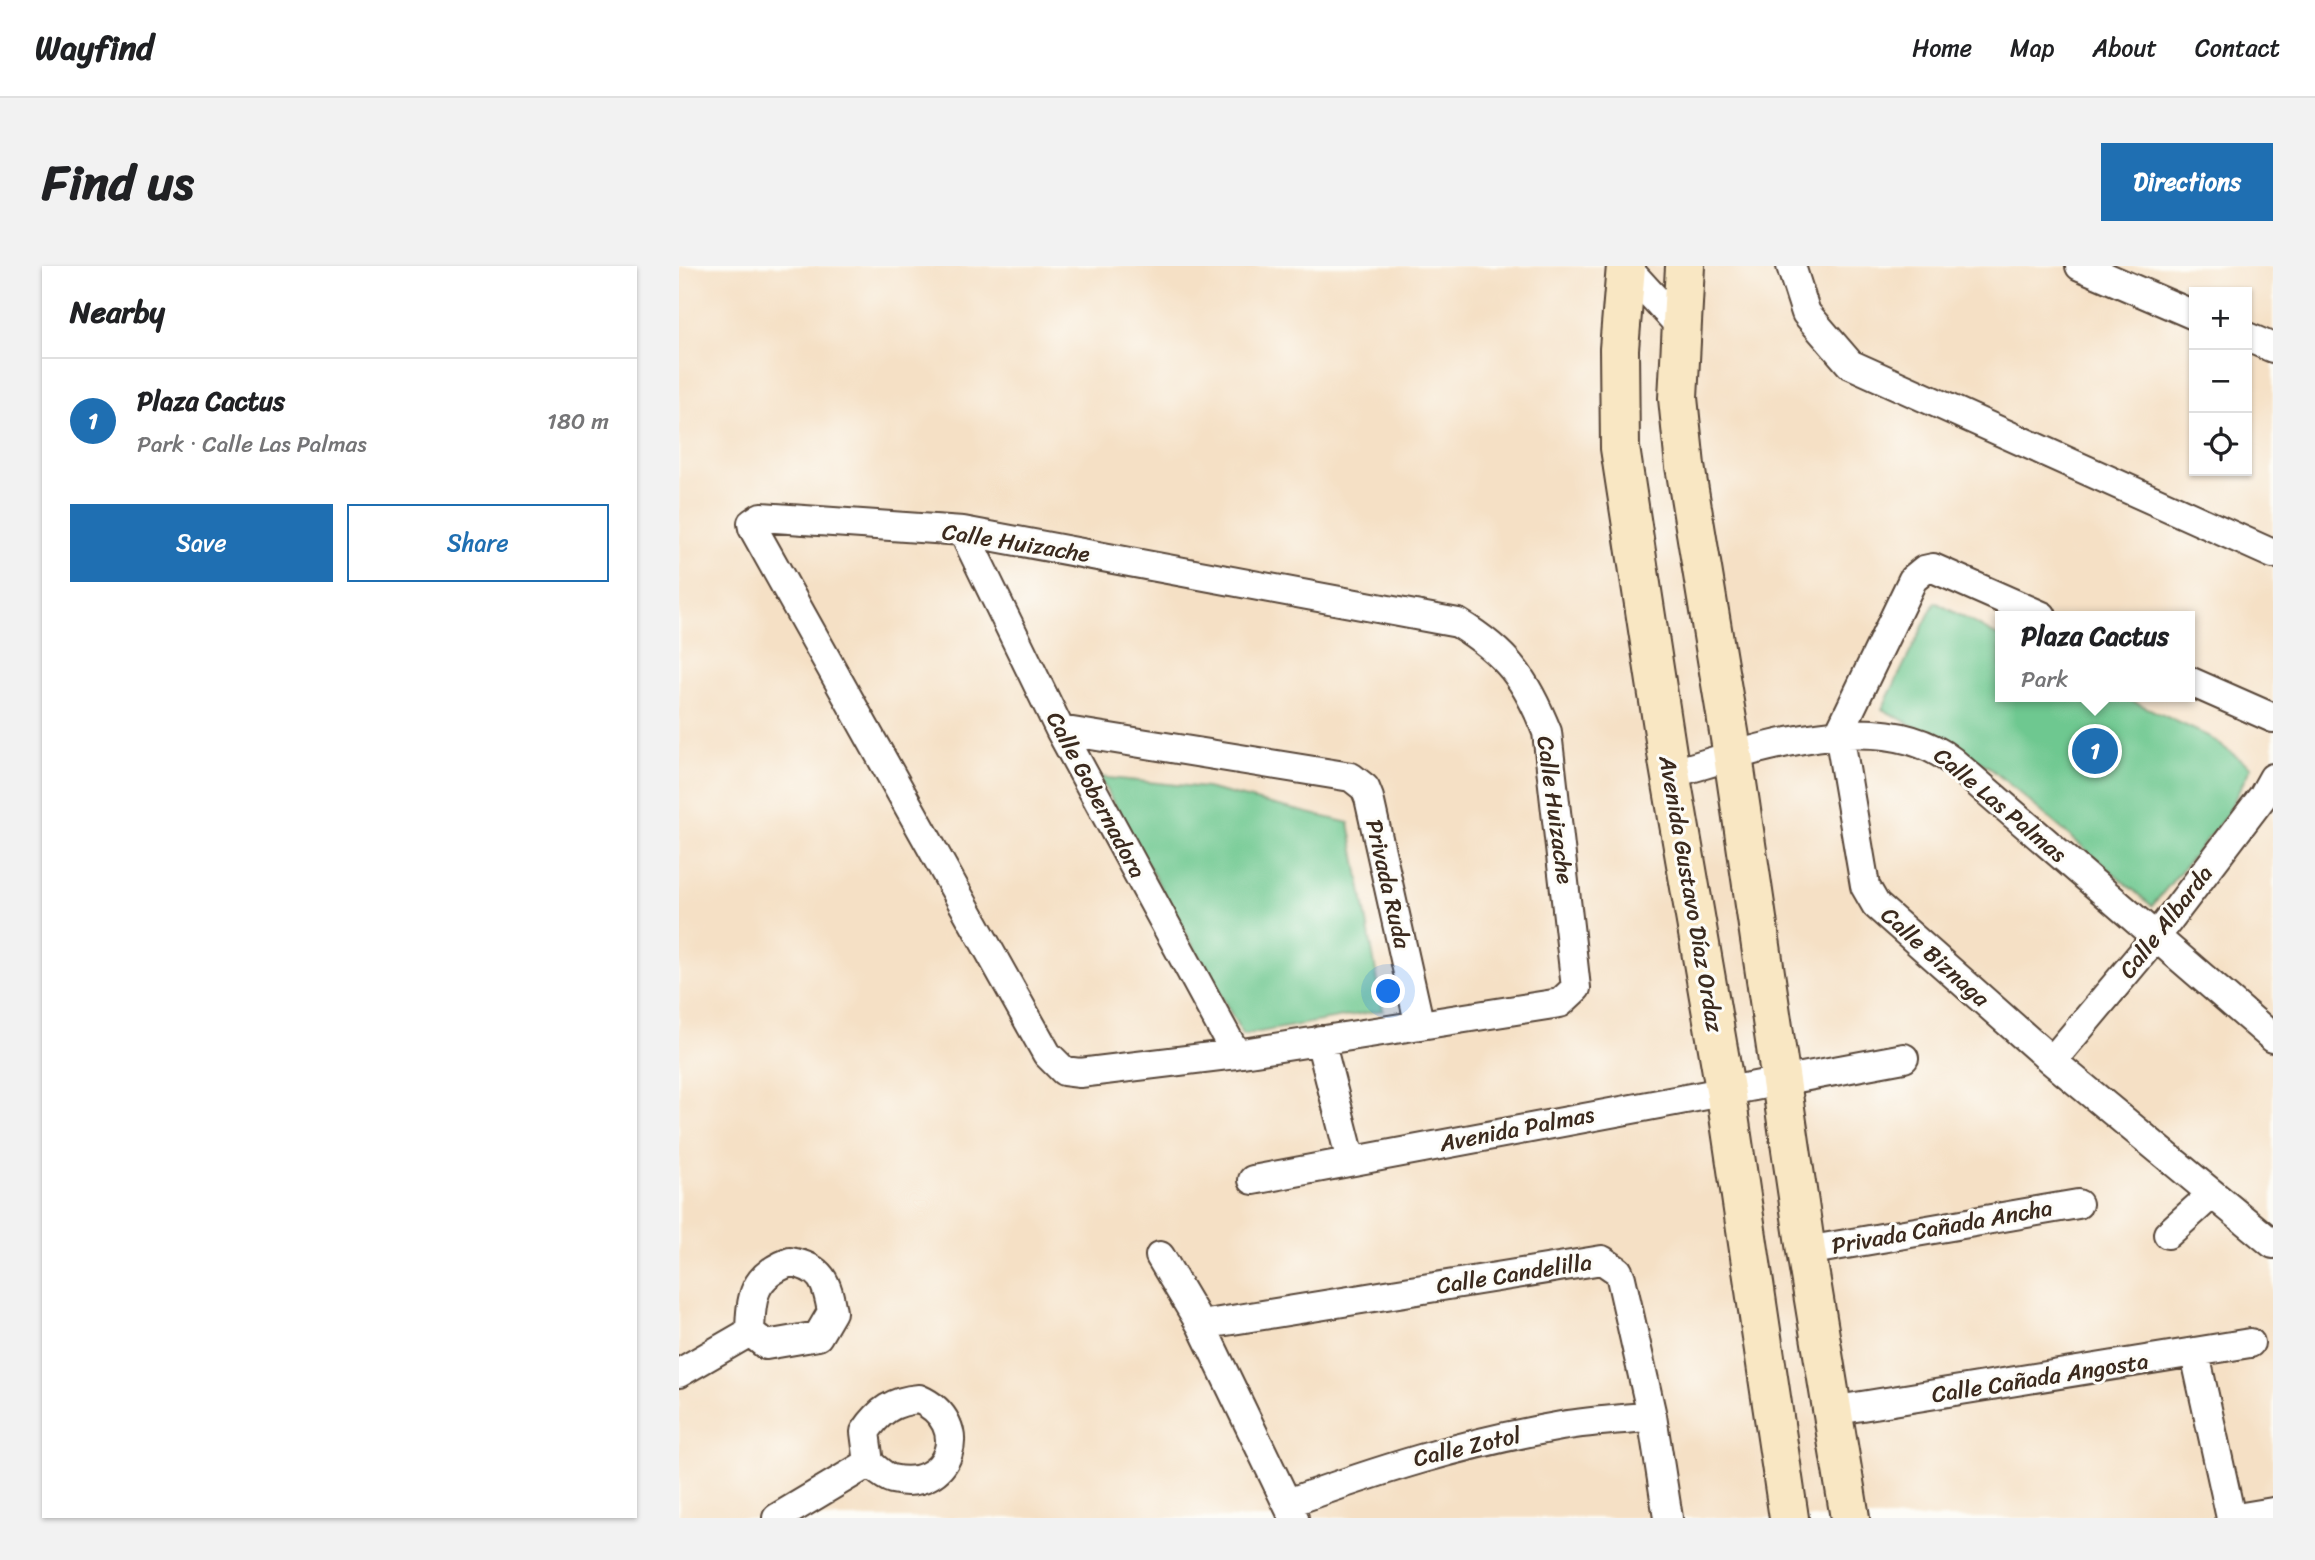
<!DOCTYPE html>
<meta charset="utf-8">
<style>
body{margin:0;font-family:Sriracha,sans-serif;background:#f2f2f2;color:#202124}
.controls{position:absolute;right:21px;top:21px;display:grid;overflow:hidden;border-radius:0px;box-shadow:0 2px 5px #0004}
.controls button{width:63px;height:63px;display:grid;place-items:center;padding:0;border:0;border-bottom:2px solid #e0e0e0;background:#fff;color:#202124;font:35px sans-serif}
.you{position:absolute;left:710px;top:726px;width:24px;height:24px;margin:-18px;border:5px solid #fff;border-radius:50%;background:#1a73e8;box-shadow:0 0 0 10px #1a73e833}
.badge{display:grid;place-items:center;width:46px;height:46px;border-radius:50%;background:#1f6fb2;color:#fff;font-size:23px;font-weight:700}
.pin{position:absolute;translate:-50% -50%;border:4px solid #fff;box-shadow:0 2px 7px #0006}
.popup{position:absolute;left:1316px;top:345px;width:200px;height:91px;box-sizing:border-box;display:grid;place-content:center;border-radius:0px;background:#fff;filter:drop-shadow(0 2px 5px #0005);font-size:23px;white-space:nowrap;color:#757577}
.popup b{font-size:26px;color:#202124}
.popup::after{content:'';position:absolute;left:50%;top:100%;margin-left:-14px;border:14px solid transparent;border-top-color:#fff}
.list{margin:0;padding:0;list-style:none}
h2{display:flex;justify-content:space-between;align-items:center;height:91px;margin:0;padding:0 28px;font-size:30px}
h2 small{font-size:23px;font-weight:400;color:#757577}
.list li{display:grid;grid-template-columns:46px 1fr auto;gap:21px;align-items:center;box-sizing:border-box;height:126px;padding:0 28px;border-top:2px solid #e0e0e0}
.list b{display:block;font-size:26px;white-space:nowrap}
.list p{margin:0;font-size:23px;white-space:nowrap;color:#757577}
.list em{font-size:23px;font-style:normal;color:#757577}
.actions{display:flex;gap:14px;padding:21px 28px}
.actions a{flex:1;padding:16px 0;border:2px solid #1f6fb2;border-radius:0px;text-align:center;font-size:24px;color:#1f6fb2}
.actions .main{background:#1f6fb2;color:#fff}
.icon{flex:none;width:38px;height:38px;fill:none;stroke:currentColor;stroke-width:2;stroke-linecap:round;stroke-linejoin:round}
.map{position:relative;flex:none;width:1594px;height:1252px;overflow:hidden;border-radius:0px}
header{display:flex;align-items:center;gap:42px;box-sizing:border-box;height:98px;padding:0 35px;background:#fff;border-bottom:2px solid #e0e0e0}
header strong{font-size:33px}
nav{display:flex;gap:38px;margin-inline-start:auto;font-size:24px}
.intro{display:flex;align-items:center;justify-content:space-between;box-sizing:border-box;height:168px;padding:0 42px}
h1{margin:0;font-size:49px}
.button{padding:18px 32px;border-radius:0px;background:#1f6fb2;color:#fff;font-size:24px;font-weight:700}
main{display:flex;gap:42px;padding:0 42px}
aside{flex:1;background:#fff;border-radius:0px;box-shadow:0 2px 5px #0004}
.map>svg:first-child{display:block}
.green{fill:#6ec890;stroke:#547957;stroke-width:2}
.lines{fill:none;stroke-linecap:round;stroke-linejoin:round}
.street-casing{stroke:#574537;stroke-width:32}
.secondary-casing{stroke:#574537;stroke-width:42}
.street{stroke:#fff;stroke-width:28}
.secondary{stroke:#f9e7c3;stroke-width:38}
.labels{text-anchor:middle;dominant-baseline:central;stroke-width:6;stroke-linejoin:round;paint-order:stroke}
.street-label{font-size:23px;fill:#3b2a1e;stroke:#fdfcf7}
</style>
<header>
<strong>Wayfind</strong>
<nav><a>Home</a><a>Map</a><a>About</a><a>Contact</a></nav>
</header>
<div class="intro"><h1>Find us</h1><a class="button">Directions</a></div>
<main>
<aside>
<h2>Nearby<small></small></h2>
<ul class="list">
<li><span class="badge">1</span><div><b>Plaza Cactus</b><p>Park · Calle Las Palmas</p></div><em>180 m</em></li>
</ul>
<div class="actions"><a class="main">Save</a><a>Share</a></div>
</aside>
<div class="map">
<svg width="1594" height="1252" viewBox="0 0 1594 1252">
<rect width="100%" height="100%" fill="#fdfcf7"/>
<filter id="ink" filterUnits="userSpaceOnUse"><feTurbulence type="fractalNoise" baseFrequency=".0143" numOctaves="2"/><feDisplacementMap in="SourceGraphic" scale="14" xChannelSelector="R" yChannelSelector="G"/><feConvolveMatrix kernelMatrix="1 2 1 2 8 2 1 2 1" color-interpolation-filters="sRGB"/></filter>
<filter id="wash" filterUnits="userSpaceOnUse"><feTurbulence type="fractalNoise" baseFrequency=".00686" numOctaves="4" result="noise"/><feDisplacementMap in="SourceGraphic" scale="28" xChannelSelector="R" yChannelSelector="G"/><feGaussianBlur stdDeviation="1.57" result="paint"/><feColorMatrix in="noise" values="0 0 0 0 0 0 0 0 0 0 0 0 0 0 0 0 0 1.4 0 .05"/><feComposite in="paint" operator="in"/></filter>
<g filter="url(#wash)">
<rect width="100%" height="100%" fill="#f5e0c5"/>
<path class="green" d="M1256 336 1321 371 1322 431H1445L1529 470 1572 501 1547 550 1473 640 1310 501 1203 443Z
M420 511 527 522 670 557 704 744 564 769Z"/>
</g>
<g filter="url(#ink)">
<g class="lines">
<defs>
<path id="street" d="M946 0 1001 60
M1112 0 1127 47 1171 98 1594 288
M1401 0 1515 49
M1568 71 1594 82
M82 251 284 265 779 357C828 387 847 413 868 466L897 722 881 737 557 788 401 807 385 805 368 788 74 262 73 257Z
M284 265 381 464 557 788
M1363 350 1254 302 1245 304 1234 313 1160 467 1186 620 1197 639 1373 795 1594 978
M1510 415 1594 452
M381 464 672 511 686 522 690 532 740 756
M991 508C1074 485 1199 437 1273 495L1594 772
M641 774 672 895
M1373 795 1476 672 1584 530 1594 512
M574 914 1225 792
M1489 968 1533 928
M1127 985 1399 938
M481 990 522 1059 615 1252
M111 996C143 1001 148 1016 153 1046L139 1070 87 1079 71 1066C72 1030 74 1010 111 996Z
M522 1059 923 994 939 1005 942 1012 973 1150 989 1252
M1516 1088 1552 1252
M0 1107 71 1066
M240 1133C295 1157 271 1227 213 1213 205 1211 196 1202 190 1197L186 1166C200 1145 214 1135 240 1133Z
M1152 1145 1571 1077
M609 1237C697 1205 785 1177 877 1161 908 1155 941 1154 973 1150
M98 1252 190 1197
M1558 1252 1594 1246"/>
<path id="secondary" d="M947 0 940 83 941 182 990 500 1046 823 1110 1252
M1006 0 999 132 1006 200 1054 490 1127 985 1171 1252"/>
</defs>
<use href="#street" class="street-casing"/>
<use href="#secondary" class="secondary-casing"/>
<use href="#street" class="street"/>
<use href="#secondary" class="secondary"/>
</g>
</g>
<g class="labels">
<g class="street-label">
<text transform="translate(337 277) rotate(9)">Calle Huizache</text>
<text transform="translate(417 529) rotate(62)">Calle Gobernadora</text>
<text transform="translate(1321 539) rotate(40)">Calle Las Palmas</text>
<text transform="translate(876 544) rotate(82)">Calle Huizache</text>
<text transform="translate(709 618) rotate(77)">Privada Ruda</text>
<text transform="translate(1012 628) rotate(80)">Avenida Gustavo Díaz Ordaz</text>
<text transform="translate(1487 656) rotate(-52)">Calle Albarda</text>
<text transform="translate(1256 691) rotate(42)">Calle Biznaga</text>
<text transform="translate(838 863) rotate(-11)">Avenida Palmas</text>
<text transform="translate(1263 961) rotate(-10)">Privada Cañada Ancha</text>
<text transform="translate(835 1008) rotate(-9)">Calle Candelilla</text>
<text transform="translate(1361 1112) rotate(-9)">Calle Cañada Angosta</text>
<text transform="translate(788 1181) rotate(-13)">Calle Zotol</text>
</g>
</g>
</svg>
<div class="controls">
<button>+</button>
<button>−</button>
<button><svg class="icon" aria-label="locate" viewBox="0 0 24 24"><circle cx="12" cy="12" r="6"/><path d="M12 2v4M12 18v4M2 12h4M18 12h4"/></svg></button>
</div>
<div class="you"></div>
<div class="pin badge" style="left:1416px;top:485px">1</div>
<div class="popup"><b>Plaza Cactus</b>Park</div>
</div>
</main>
